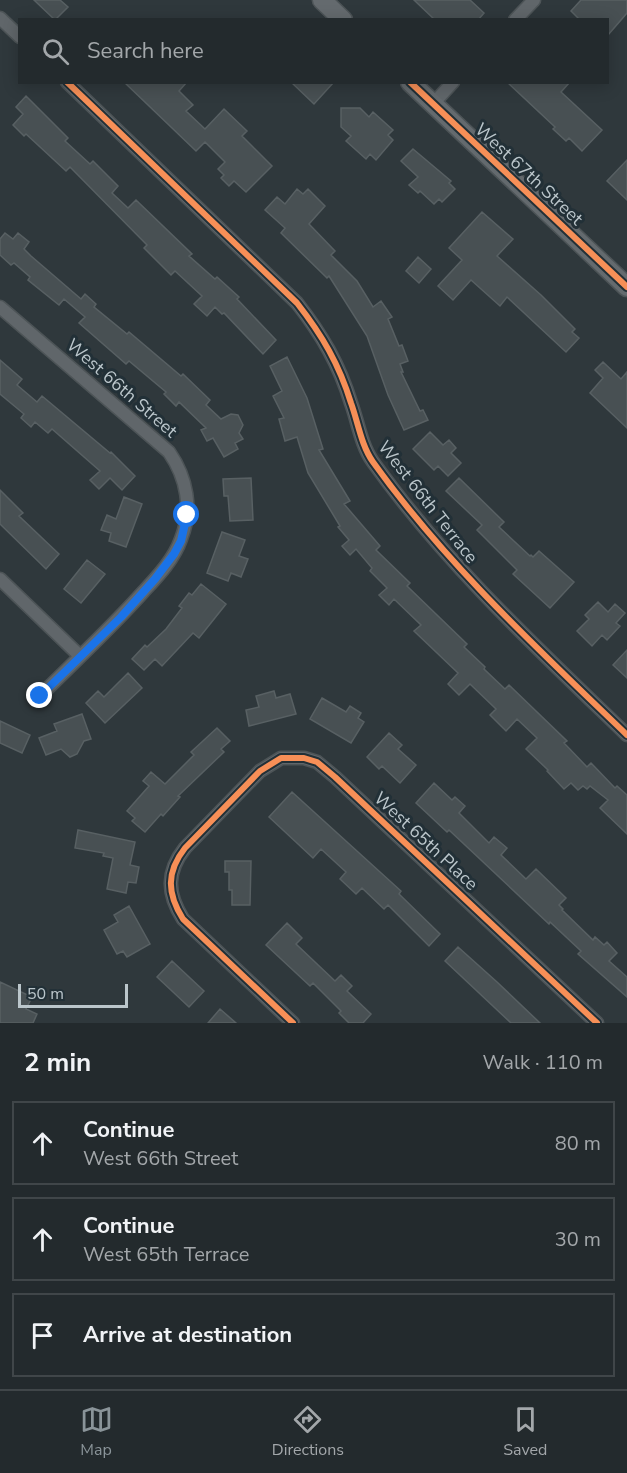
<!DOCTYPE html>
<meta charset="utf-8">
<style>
body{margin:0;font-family:"Nunito Sans",sans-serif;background:#2f3639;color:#f1f3f6}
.scale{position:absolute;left:18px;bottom:15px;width:110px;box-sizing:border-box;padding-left:6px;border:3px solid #bbc6cb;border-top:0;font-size:16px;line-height:21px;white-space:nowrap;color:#bbc6cb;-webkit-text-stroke:4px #223037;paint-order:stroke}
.stop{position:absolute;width:18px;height:18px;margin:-14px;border:4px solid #1a73e8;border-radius:50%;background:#fff}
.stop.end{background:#1a73e8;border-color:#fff;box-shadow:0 2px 6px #0008}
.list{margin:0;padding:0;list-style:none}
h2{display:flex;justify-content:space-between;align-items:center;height:78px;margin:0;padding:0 24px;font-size:26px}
h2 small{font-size:20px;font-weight:400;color:#a3a7aa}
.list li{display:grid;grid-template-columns:39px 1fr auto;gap:18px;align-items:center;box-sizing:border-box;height:84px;margin:0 12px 12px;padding:0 12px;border:2px solid #404649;border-radius:0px}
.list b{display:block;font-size:22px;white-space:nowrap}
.list p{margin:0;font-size:20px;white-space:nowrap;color:#a3a7aa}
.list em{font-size:20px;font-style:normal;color:#a3a7aa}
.icon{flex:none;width:33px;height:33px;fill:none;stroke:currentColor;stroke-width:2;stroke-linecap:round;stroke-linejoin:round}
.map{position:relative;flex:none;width:627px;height:1023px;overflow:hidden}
.search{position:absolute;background:#232a2d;box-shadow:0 3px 15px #0003;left:18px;right:18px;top:18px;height:66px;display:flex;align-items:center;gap:15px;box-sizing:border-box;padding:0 21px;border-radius:0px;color:#a3a7aa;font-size:22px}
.sheet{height:366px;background:#232a2d}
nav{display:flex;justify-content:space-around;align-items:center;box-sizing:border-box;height:84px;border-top:2px solid #404649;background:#232a2d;font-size:16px;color:#a3a7aa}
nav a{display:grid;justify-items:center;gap:3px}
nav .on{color:#8a9499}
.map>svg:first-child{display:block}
.building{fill:#485053;stroke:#586063;stroke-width:1.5}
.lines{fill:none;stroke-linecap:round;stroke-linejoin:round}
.street-casing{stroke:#4d5457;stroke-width:15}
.secondary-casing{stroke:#4d5457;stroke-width:21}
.street{stroke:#60666a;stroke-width:12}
.secondary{stroke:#646a6e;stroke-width:18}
.cycleway-casing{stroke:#223037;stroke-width:10}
.cycleway{stroke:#f78f57;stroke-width:6}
.route{stroke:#1a73e8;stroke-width:8}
.labels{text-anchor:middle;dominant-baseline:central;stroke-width:6;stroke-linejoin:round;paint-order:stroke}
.street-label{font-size:18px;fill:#bbc6cb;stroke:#223037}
</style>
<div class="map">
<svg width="627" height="1023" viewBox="0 0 627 1023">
<rect width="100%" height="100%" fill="#2f383c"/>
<path class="building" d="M34 0H60L68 7 55 20Z
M414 0H470L484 13 478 20H435Z
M581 0H627V13L608 35V20H580L571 11Z
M124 82H187L179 91 193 105 186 111 205 129 224 109 247 131 242 136 272 166 246 192 234 181 229 186 221 178 224 175 218 169 225 162 205 142 196 151Z
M291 82H334L314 104Z
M507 82H570L561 92 602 130 582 151 569 138 566 141 553 129 555 127Z
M26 96 68 138 65 141 90 164 93 161 118 186 112 193 128 208 136 200 192 254 189 256 215 279 217 277 239 297 237 299 276 340 263 354 224 313 222 314 215 307 207 316 194 304 202 296 175 271 171 275 144 248 147 245 70 167 66 171 26 134 24 136 13 125 23 114 16 107Z
M341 108H360L369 117 373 112 393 130 388 135 393 140 376 160 370 154 366 159 346 141 351 136 341 127Z
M413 149 451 181 449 183 455 189 442 202 439 199 434 204 420 191 418 193 409 185 418 177 401 161Z
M627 160V200L607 181Z
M297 189 303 194 308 189 325 206 309 224 335 251 331 255 357 281 373 307 381 301 392 317 388 319 399 346 402 345 408 361 400 364 403 372H401L420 411 423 410 428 420 404 430 388 395 367 336 329 276 327 278 281 233 285 228 265 210 277 197 285 204Z
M482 212 513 239 497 256 541 295 575 329 572 332 579 338 566 352 507 297 500 306 471 280 453 300 438 286 462 260 449 248Z
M5 233 13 239 18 233 29 242 24 249 31 256 81 299 85 294 96 304 94 307 127 334 129 332 181 376 183 374 210 400 206 405 221 419 231 414 238 415 243 425 239 433 243 439 235 443 238 449 224 457 213 438 207 441 201 430 206 428 179 402 176 406 164 394 166 392 129 361 126 364 79 323 85 317 64 299 59 305 28 280 30 277 14 263 11 265 0 255V239Z
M418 257 431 269 419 283 406 271Z
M287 357 307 398 323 449 319 450 350 501 344 504 380 546 376 550 410 583 407 586 467 644 464 647 485 667 484 669 505 689 509 685 567 741 564 743 587 767 591 763 615 788 617 786 627 795V834L600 808 608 800 590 786 587 789 583 786 578 790 571 783 564 789 547 771 548 770 526 749 537 738 517 719 506 731 490 715 496 709 470 684 459 695 448 684 458 673 414 631 421 625 394 599 389 605 379 595 387 588 370 571 372 568 356 549 350 555 342 546 349 540 338 527 340 526 308 473 297 437 285 441 279 419 284 418 273 396 282 391 270 366Z
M0 360 22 379 17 385 37 402 42 396 110 453 111 452 135 476 122 490 110 478 99 489 90 480 100 471 52 429 48 433 35 422 31 427 21 418 24 414 0 394Z
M603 362 621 379 627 372V428L590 393 603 378 595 370Z
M430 432 443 445 449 440 456 448 451 453 461 463 448 476 438 466 434 470 413 449Z
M251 478 253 520 230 521 228 496H224L223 479Z
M459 478 504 522 499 527 530 556 531 555 533 557 539 551 574 582 550 608 513 574 517 570 477 530 482 525 446 491Z
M0 490 23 513 19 516 59 554 46 569 0 524Z
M124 497 142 504 126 547 109 541 111 533 101 530 107 515 116 519Z
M222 532 245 540 239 556 248 559 241 577 231 573 228 581 207 573Z
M87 560 105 574 81 603 64 589Z
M201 584 226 604 199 638 193 633 162 666 155 659 144 670 132 659 145 645 147 647 166 629 182 608 179 606 189 593 192 595Z
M598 602 608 612 615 604 625 613 616 623 620 626 607 640 602 635 592 646 577 631 589 619 585 615Z
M627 650V678L613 665Z
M128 673 142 688 105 723 86 703 98 691 104 697Z
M274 691 276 698 290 694 296 714 249 726 246 710 259 707 256 696Z
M322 698 346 712 350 706 361 713 358 718 364 722 351 743 310 719Z
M82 714 91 739 84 741 77 754 70 757 61 749 46 755 39 738 57 731 54 724Z
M0 721 30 735 22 753 0 743Z
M217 728 230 741 221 749 224 752 178 796 180 797 163 816 161 814 145 832 132 821 135 818 127 811 149 786 143 781 151 772 165 784 194 755 191 752Z
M389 733 402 745 398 749 416 765 400 783 382 766 379 769 367 757Z
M434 783 452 800 455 797 465 806 459 813 489 843 494 837 507 848 501 855 526 879 536 869 566 898 559 905 563 909 562 910 593 940 595 937 604 945 607 942 617 953 609 961 627 977V997L578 954 581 951 550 922 549 924 449 830 447 832 416 803Z
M292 792 401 891 399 894 440 934 429 946 388 905 384 909 362 888 356 894 340 879 346 872 321 849 313 858 269 817Z
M78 830 135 842 130 865 139 867 136 883 128 882 126 893 107 889 113 858 103 856 104 853 75 848Z
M225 861H251L250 905H232V890H229V872H225Z
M129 906 150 944 127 957 123 951 117 954 104 930 118 922 114 915Z
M287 923 302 938 296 944 335 981 341 975 352 986 347 991 371 1014 363 1023H349L339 1013 341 1011 313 983 310 986 266 945Z
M458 947 497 982 540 1023H511L495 1008 445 961Z
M172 961 204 991 189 1007 157 977Z
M0 982 32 997 26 1009 37 1014 33 1023H0Z
M220 1009 236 1023H208Z"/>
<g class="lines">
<defs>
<path id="street" d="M0 18 20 37
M515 20 534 0
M67 82 297 303C322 335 339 364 351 403 358 422 361 445 373 462 446 564 538 649 627 735
M433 104 453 82
M0 307 169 452C187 478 193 509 181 539 174 559 158 576 144 591 111 628 75 661 40 696
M0 579 80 656
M293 1023 183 919C167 894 166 872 185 848L260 771 281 758H304L317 762 335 777 597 1023"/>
<path id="secondary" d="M322 0 343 20
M410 82 627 287"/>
</defs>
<use href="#street" class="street-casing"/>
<use href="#secondary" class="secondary-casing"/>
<use href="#street" class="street"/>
<use href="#secondary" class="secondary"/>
<defs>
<path id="cycleway" d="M67 82 297 303C322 335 339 364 351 403 358 422 361 445 373 462 446 564 538 649 627 735
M410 82 627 287
M293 1023 183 919C167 894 166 872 185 848L260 771 281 758H304L317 762 335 777 597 1023"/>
</defs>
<use href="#cycleway" class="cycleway-casing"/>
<use href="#cycleway" class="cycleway"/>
</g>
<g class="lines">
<path class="route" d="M40 696 121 617 155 579 174 554 181 541 187 515"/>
</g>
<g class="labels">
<g class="street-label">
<text transform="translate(529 174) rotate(43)">West 67th Street</text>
<text transform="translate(122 388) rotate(41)">West 66th Street</text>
<text transform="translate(428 502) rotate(52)">West 66th Terrace</text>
<text transform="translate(426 841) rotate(43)">West 65th Place</text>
</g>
</g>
</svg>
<div class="scale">50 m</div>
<div class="stop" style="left:187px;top:515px"></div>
<div class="stop end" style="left:40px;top:696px"></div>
<div class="search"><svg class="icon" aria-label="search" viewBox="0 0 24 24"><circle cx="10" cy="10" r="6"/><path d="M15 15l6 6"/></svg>Search here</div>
</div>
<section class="sheet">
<h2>2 min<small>Walk · 110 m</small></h2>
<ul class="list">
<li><svg class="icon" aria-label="ahead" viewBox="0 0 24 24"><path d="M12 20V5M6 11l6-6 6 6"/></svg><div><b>Continue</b><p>West 66th Street</p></div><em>80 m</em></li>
<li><svg class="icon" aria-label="ahead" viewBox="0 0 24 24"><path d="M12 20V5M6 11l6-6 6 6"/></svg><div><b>Continue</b><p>West 65th Terrace</p></div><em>30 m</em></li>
<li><svg class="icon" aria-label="arrive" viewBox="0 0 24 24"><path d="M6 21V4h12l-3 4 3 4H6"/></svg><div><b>Arrive at destination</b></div></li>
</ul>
</section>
<nav>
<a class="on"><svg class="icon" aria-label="map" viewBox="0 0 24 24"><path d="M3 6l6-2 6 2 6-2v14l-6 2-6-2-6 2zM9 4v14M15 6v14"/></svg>Map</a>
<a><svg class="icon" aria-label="directions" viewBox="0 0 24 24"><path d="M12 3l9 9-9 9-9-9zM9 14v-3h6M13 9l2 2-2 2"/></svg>Directions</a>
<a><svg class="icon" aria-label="saved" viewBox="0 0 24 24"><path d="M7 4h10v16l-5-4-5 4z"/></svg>Saved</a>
</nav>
